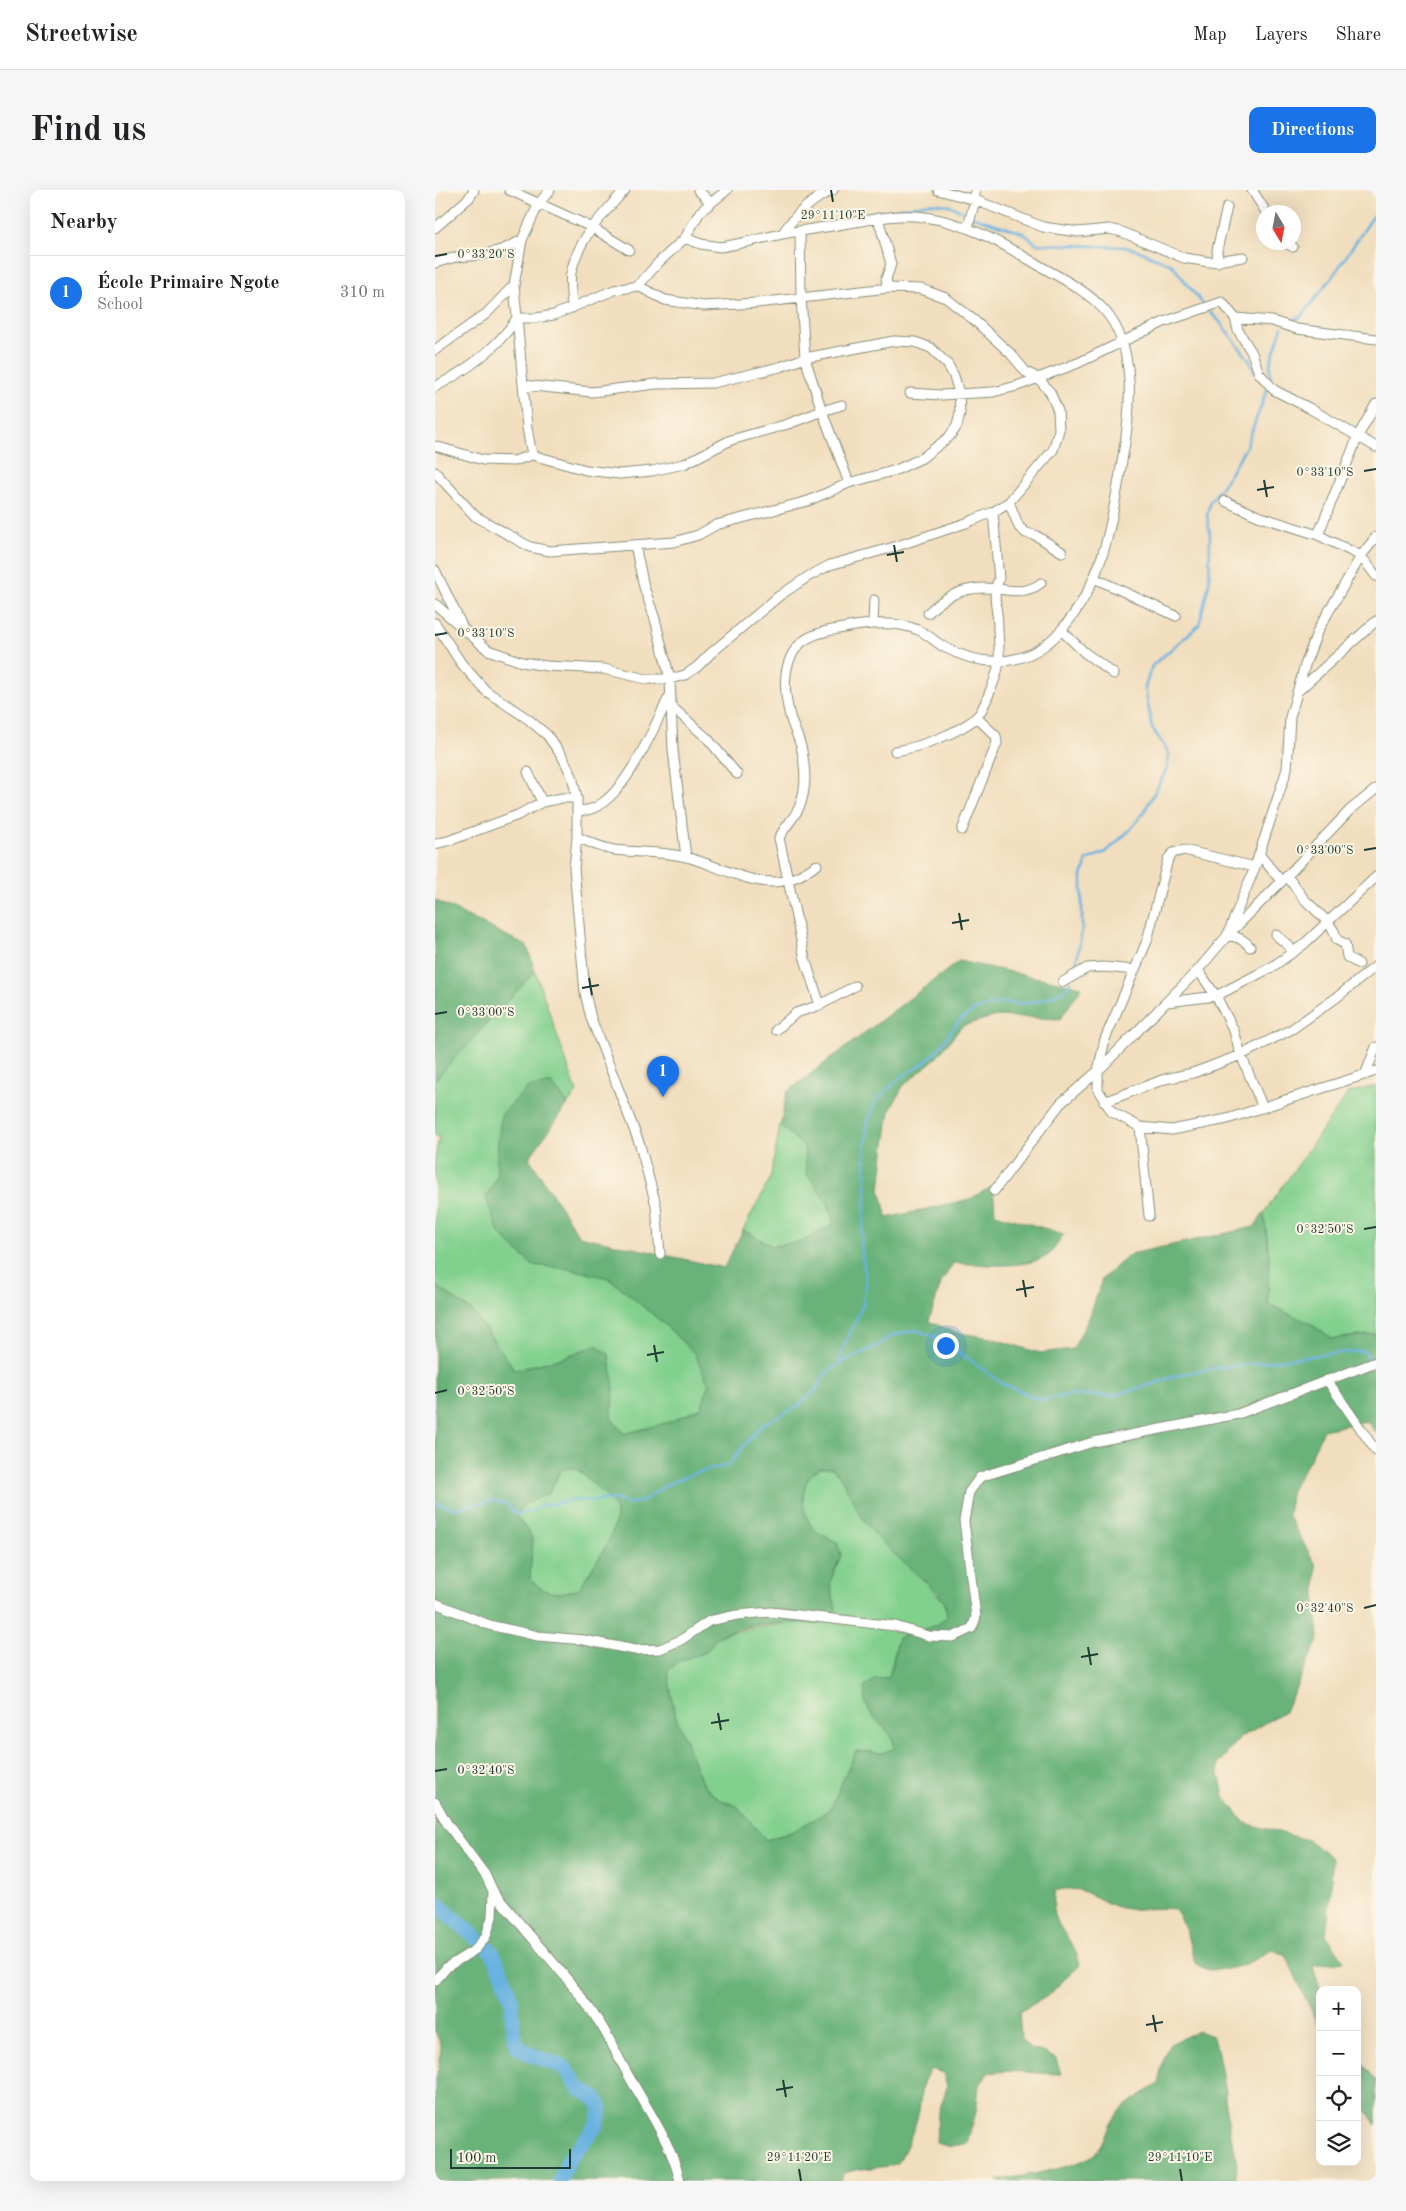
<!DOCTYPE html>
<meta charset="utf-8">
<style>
body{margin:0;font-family:"Old Standard TT",serif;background:#f6f6f6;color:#202124}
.controls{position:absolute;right:15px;bottom:15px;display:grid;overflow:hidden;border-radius:10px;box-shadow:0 5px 20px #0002}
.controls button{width:45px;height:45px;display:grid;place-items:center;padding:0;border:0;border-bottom:1px solid #e0e0e0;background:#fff;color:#202124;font:25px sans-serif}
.compass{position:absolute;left:821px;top:15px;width:45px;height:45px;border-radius:50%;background:#fff;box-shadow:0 5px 20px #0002;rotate:170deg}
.scale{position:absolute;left:15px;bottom:12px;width:121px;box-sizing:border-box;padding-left:5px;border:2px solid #1f3d34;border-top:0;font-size:14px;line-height:18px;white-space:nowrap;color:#1f3d34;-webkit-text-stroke:4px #fcf5e5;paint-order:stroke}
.you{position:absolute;left:510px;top:1155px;width:18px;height:18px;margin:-12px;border:4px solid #fff;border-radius:50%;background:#1a73e8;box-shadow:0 0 0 8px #1a73e833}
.badge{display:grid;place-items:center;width:32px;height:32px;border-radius:50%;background:#1a73e8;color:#fff;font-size:16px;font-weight:700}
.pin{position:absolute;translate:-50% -41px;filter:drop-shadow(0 1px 2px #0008)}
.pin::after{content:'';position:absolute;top:26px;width:18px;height:15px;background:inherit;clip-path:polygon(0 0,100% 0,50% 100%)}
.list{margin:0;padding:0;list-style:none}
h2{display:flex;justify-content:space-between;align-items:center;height:65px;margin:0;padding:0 20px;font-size:21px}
h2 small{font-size:16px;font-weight:400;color:#757577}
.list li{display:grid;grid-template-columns:32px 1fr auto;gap:15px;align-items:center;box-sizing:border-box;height:75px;padding:0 20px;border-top:1px solid #e0e0e0}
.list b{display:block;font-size:19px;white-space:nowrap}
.list p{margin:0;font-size:16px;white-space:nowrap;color:#757577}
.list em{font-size:16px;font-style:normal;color:#757577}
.icon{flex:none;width:28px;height:28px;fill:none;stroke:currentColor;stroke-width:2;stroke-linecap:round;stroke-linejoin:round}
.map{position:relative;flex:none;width:941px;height:1991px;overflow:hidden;border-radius:10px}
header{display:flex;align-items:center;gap:30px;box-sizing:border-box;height:70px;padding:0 25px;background:#fff;border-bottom:1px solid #e0e0e0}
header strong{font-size:24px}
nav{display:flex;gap:28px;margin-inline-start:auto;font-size:18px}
.intro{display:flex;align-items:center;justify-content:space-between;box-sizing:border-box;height:120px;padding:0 30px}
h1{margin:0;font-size:35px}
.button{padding:12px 22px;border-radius:10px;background:#1a73e8;color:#fff;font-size:18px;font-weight:700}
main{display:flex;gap:30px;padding:0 30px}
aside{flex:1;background:#fff;border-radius:10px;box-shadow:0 5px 20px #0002}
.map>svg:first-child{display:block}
.green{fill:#82d08e;stroke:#508661}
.forest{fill:#69b279;stroke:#447856;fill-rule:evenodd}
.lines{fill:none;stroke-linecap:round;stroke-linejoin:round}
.stream{stroke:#68b2e0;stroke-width:2.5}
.river{stroke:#68b2e0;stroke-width:15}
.minor-casing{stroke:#888e79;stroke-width:11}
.minor{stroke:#fff;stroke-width:9}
.ticks{fill:none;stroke:#1f3d34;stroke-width:2}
.ticks-label{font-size:12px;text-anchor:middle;fill:#1f3d34;stroke:#fcf5e5;stroke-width:4;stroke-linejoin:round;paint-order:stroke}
</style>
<header>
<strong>Streetwise</strong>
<nav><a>Map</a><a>Layers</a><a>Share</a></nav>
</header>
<div class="intro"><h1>Find us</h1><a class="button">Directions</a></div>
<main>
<aside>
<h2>Nearby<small></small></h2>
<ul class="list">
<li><span class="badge">1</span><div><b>École Primaire Ngote</b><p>School</p></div><em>310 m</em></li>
</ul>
</aside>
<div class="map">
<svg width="941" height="1991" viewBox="0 0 941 1991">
<rect width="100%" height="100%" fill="#fcf5e5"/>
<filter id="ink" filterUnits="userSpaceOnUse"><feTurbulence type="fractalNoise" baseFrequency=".02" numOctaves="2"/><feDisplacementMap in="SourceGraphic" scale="10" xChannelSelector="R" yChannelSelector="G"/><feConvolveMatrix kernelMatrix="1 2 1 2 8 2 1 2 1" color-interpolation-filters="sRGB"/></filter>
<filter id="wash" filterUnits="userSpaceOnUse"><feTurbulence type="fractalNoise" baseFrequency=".0096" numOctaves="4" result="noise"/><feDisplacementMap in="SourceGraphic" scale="20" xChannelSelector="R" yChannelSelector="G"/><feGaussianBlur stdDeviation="1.12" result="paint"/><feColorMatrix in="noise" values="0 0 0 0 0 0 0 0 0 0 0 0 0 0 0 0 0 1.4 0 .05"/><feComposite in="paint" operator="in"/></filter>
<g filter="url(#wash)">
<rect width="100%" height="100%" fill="#f1debe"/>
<path class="green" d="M100 781 142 902 133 914 116 893 62 961 64 1043 97 1075 135 1079 174 1088 228 1133 260 1164 274 1195 266 1218 235 1232 189 1244 176 1228 179 1198 161 1155 124 1169 80 1180 38 1122 0 1095V969L4 947 0 946V890Z
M941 896V1144L898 1149 874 1133 833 1114 834 1065 829 1023 913 903Z
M345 936 369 956 372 984 393 1013 399 1034 366 1052 337 1056 308 1040 335 989Z
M140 1278C149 1286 174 1306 179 1316 190 1337 155 1379 145 1398 124 1405 111 1406 95 1389L97 1348 81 1325 89 1314 114 1303 126 1279Z
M385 1278H398L409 1290 420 1315 510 1413 513 1427 502 1435 463 1448 454 1487 440 1489 436 1524 456 1545 461 1558 447 1563 421 1561 395 1620 357 1642 330 1650 302 1616 286 1610 275 1602 266 1590 239 1522 233 1481 244 1470 271 1462 279 1450 291 1443 352 1433 380 1434 401 1419 395 1392 406 1365 401 1352C394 1348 383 1344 378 1338 367 1325 365 1303 373 1289 375 1284 381 1281 385 1278Z"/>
<path class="forest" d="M0 710 92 756 100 781 0 890Z
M524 771 647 797 625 829 561 826 527 836 502 867 468 896 455 921 449 962 445 1000 452 1028 535 1009 558 996 560 1024 629 1044C624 1050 619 1062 612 1066 587 1080 545 1074 518 1073L506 1093 494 1131 518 1142 556 1148 605 1163 638 1159 655 1126 667 1089 696 1064 819 1037 829 1023 834 1065 833 1114 874 1133 898 1149 941 1144V1243L932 1231 888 1240 875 1269 857 1299 853 1326 881 1375V1414L884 1448 850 1521 806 1547 782 1575 789 1606 810 1633 873 1650 897 1668 896 1703 891 1744 909 1771 879 1775 885 1802V1840C873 1815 863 1789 850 1765L836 1759C819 1773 797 1780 776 1780 771 1780 765 1776 761 1774 753 1755 753 1735 739 1719 724 1717 709 1720 693 1719 672 1718 656 1699 635 1699 630 1698 625 1700 620 1701 612 1737 639 1745 645 1775L611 1807 584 1822 586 1849 595 1859 608 1862 621 1869 626 1884C602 1884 577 1879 553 1883L544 1895 541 1922 532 1953 516 1957 501 1953 503 1925 512 1897 508 1883 496 1879C484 1895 487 1902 484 1920 480 1939 472 1956 463 1973 445 1980 426 1976 408 1984L406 1991H0V1887C7 1871 8 1857 0 1841V1095L38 1122 80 1180 124 1169 161 1155 174 1164 179 1198 176 1228 189 1244 235 1232 266 1218 274 1195 260 1164 228 1133 174 1088 135 1079 97 1075 64 1043 51 1008 62 986V961L66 925 92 898 116 893 133 914 94 968 144 1046 289 1078 308 1040 337 1056 366 1052 399 1034 393 1013 372 984 369 956 345 936 352 902ZM140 1278C149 1286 174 1306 179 1316 190 1337 155 1379 145 1398 124 1405 111 1406 95 1389L97 1348 81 1325 89 1314 114 1303 126 1279ZM385 1278H398C415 1297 420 1322 437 1341 456 1363 480 1382 502 1402L510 1413 512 1427 502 1435 463 1448 458 1474 454 1487 440 1489 429 1497 430 1511 436 1524 456 1545 460 1558 447 1563 421 1561 395 1620 357 1642 331 1650 302 1616 286 1610 275 1602 266 1590 239 1522 233 1481 244 1471 271 1462C277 1454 281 1447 290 1443 301 1438 340 1433 352 1433 376 1432 384 1439 401 1419L395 1392 406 1365 402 1352C394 1348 383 1344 378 1338 367 1325 365 1303 373 1289 375 1284 381 1281 385 1278Z
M763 1841 777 1846 782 1858 790 1902V1916L802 1974 800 1991H561C588 1985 636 1980 658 1965 671 1957 671 1938 681 1926 691 1912 709 1904 723 1894L729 1866 735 1854Z
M922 1865 941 1891V1935L922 1907Z"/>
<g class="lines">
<path class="stream" d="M403 30 495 13 514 15 536 26 588 43 602 54 690 57 702 60 737 75 771 118 784 131 815 171 819 182
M853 132 866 127 900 83 941 22
M835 192V174L847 137
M640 781 647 739V686L652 670 671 662 696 639 709 622 732 579 734 563 717 538 710 497 717 476 764 435 774 393 775 345 772 325 775 312 790 292 811 257 833 197
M404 1174 406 1163 428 1114 431 1093 426 1056 431 1004 430 963 433 931 440 913 464 888 485 876 503 860 523 832 539 820 565 813 588 814 607 810 629 801 636 791
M0 1312 19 1319 58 1310 71 1314 81 1324 95 1322 106 1316 139 1310 158 1311 180 1309 193 1314 208 1311 231 1295 260 1283 294 1275 305 1260 328 1234 360 1218 382 1199 389 1185 407 1172 442 1156 456 1146 480 1140 506 1149 568 1194 606 1210 635 1205 676 1206 715 1195 746 1184 783 1178 892 1164 929 1161 936 1171"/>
<path class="river" d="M0 1712 57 1762 68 1785 77 1812 78 1840 82 1856 95 1864 130 1878 145 1899 162 1909 166 1920 162 1935 134 1969 125 1991"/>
</g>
</g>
<g filter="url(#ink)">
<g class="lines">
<defs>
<path id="minor" d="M74 0 156 37 194 60
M263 0 276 13
M503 0 540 10 608 37 643 42 674 39 687 42 749 68 775 72 808 67
M817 0 831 22
M443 28 456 74 451 89 453 98
M533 37 540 10V0
M0 38 34 8 39 0
M365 42 366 106 370 168 387 221 414 293
M347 44C360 25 377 9 398 0
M250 48 266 54 285 57C306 54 326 48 347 44 367 40 388 38 408 34 434 30 463 23 489 27 529 32 563 51 598 72 622 86 651 99 670 121 702 158 696 220 688 265 678 326 670 391 627 439 596 476 551 480 509 457 500 452 493 444 483 440 461 430 427 434 403 439 390 441 373 445 364 455 346 474 349 503 355 526 358 538 365 549 367 561 369 572 371 588 369 599 366 624 355 628 344 648L370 769 385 815
M849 52 858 57
M783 72 782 60 792 17
M0 73 21 67 47 65 69 59 87 50
M79 95 92 238 97 265
M137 118C137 107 134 94 136 83 143 49 167 25 190 0
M800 128 803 140 817 163 824 183 839 200 874 218 941 257
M0 160 51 124 79 95 87 50 104 13 115 0
M0 197C32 180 62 159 82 128H101L119 125 179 100 203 96 223 73 250 48 265 22 292 0
M475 203 506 205 558 202 582 196 643 173 729 132 787 112 800 128 837 131 862 139 941 149
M0 256 48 270 79 271 97 265 151 280 185 284 217 281 249 274 296 250 353 234 387 221 407 215
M0 282 40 326 95 357 115 361 239 352 263 345 281 335 373 311 414 293 461 280 487 268 514 247 522 236 525 223 524 203 519 186 513 175 496 158 480 152 459 151 370 168 345 177 278 193 221 194 157 202 88 195
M790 311 823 326 883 345 926 366 941 386
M574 312 584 337 591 343 600 345 627 362
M883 345 923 246 941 214
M941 347 926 366 883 440 870 475 855 527 852 579 820 677 792 746 763 780 663 881V900L677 922 705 937 737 940 792 929 941 881
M200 355 209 397 220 429 235 489 238 560 251 667
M0 380 27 436
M659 388 741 426
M0 414 53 460 87 472 112 476 169 479 211 489H235L250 485 262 477 275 464 344 406 374 386 395 375 459 357 531 333 558 322 574 312 618 260 624 240 623 221 615 202 603 188 591 182 576 164 539 130 511 108 486 99 453 98 322 113 269 116 230 110 203 96
M493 423C509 407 526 398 549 398 570 398 588 407 606 393
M0 433 26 473 51 501 93 529 112 545 127 566 137 586 142 608V647L139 678 150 803 156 828 205 955 221 1015 225 1064
M438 433 439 410
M626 440 649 462 679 484
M862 502 941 431
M236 516 273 549 302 584
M460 561C483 558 523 543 541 528 549 520 563 483 564 472 565 461 563 448 563 437 563 419 556 405 564 389L558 322
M93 582 107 612
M142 620C183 628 219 536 234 507
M527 640 562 553 561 546 541 527
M142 647C154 652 166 658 179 660 203 663 227 661 251 667 279 674 312 693 340 692 357 691 368 684 382 675
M0 654 16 650 83 625 107 612 127 608H142
M824 664 846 691
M852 686 869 709 892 731 899 741 902 750 910 754 912 767 924 774
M841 745 854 756 857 763
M815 757C809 749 802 746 792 746L852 686 915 620 941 599
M763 780 781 806 799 841 806 865 828 918
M628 792 652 778 668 777 700 780
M732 812 781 806 837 777 868 755 941 687
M341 840 361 823 385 815 420 796
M930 885 941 857
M669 912 730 889 758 883 806 865 857 839 901 808 941 776
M705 937 714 1026
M559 1001 625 914 663 881 670 849 712 751 733 669 738 663 749 660 820 677
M892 1190 941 1261
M0 1413 54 1435 103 1446 149 1450 200 1460 225 1459 246 1450 274 1431 302 1425 336 1422 460 1436 494 1446 518 1447 537 1438 541 1427 529 1331 534 1302 545 1287 658 1252 803 1224 941 1172
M0 1612 13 1635 51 1686 58 1701 57 1727 51 1746 41 1759 12 1777 0 1791
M58 1701C93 1746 135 1787 166 1835 178 1854 187 1876 199 1895 217 1926 237 1956 245 1991"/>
</defs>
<use href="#minor" class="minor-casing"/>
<use href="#minor" class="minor"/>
</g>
</g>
<path class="ticks" d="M396 0 398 12M0 66 12 64M929 281 941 279M829 290 832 307M822 300 839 297M459 355 462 372M452 365 469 362M0 445 12 443M929 660 941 658M524 723 527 740M517 733 534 730M154 788 157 805M147 798 164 795M0 824 12 822M929 1039 941 1037M588 1090 591 1107M581 1100 599 1097M219 1155 222 1172M212 1165 229 1162M0 1203 12 1200M929 1418 941 1415M653 1457 656 1475M646 1467 663 1464M283 1523 286 1540M276 1533 294 1530M0 1581 12 1579M718 1825 721 1842M711 1835 728 1832M348 1890 351 1907M341 1900 358 1897M364 1979 366 1991M745 1979 747 1991"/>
<g class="ticks-label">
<text x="398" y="29">29°11'10"E</text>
<text x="51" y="68">0°33'20"S</text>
<text x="890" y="286">0°33'10"S</text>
<text x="51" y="447">0°33'10"S</text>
<text x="890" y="664">0°33'00"S</text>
<text x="51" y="826">0°33'00"S</text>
<text x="890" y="1043">0°32'50"S</text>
<text x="51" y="1205">0°32'50"S</text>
<text x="890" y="1422">0°32'40"S</text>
<text x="51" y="1584">0°32'40"S</text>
<text x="364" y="1971">29°11'20"E</text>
<text x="745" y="1971">29°11'10"E</text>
</g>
</svg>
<div class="controls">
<button>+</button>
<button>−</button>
<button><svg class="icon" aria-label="locate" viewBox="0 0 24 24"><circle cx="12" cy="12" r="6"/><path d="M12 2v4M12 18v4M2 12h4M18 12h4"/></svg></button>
<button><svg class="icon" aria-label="layers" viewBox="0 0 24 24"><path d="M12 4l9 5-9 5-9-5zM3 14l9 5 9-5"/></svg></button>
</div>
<svg class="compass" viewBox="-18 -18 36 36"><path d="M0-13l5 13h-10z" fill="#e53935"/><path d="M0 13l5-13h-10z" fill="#757577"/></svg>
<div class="scale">100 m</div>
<div class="you"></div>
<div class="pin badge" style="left:228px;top:907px">1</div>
</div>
</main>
